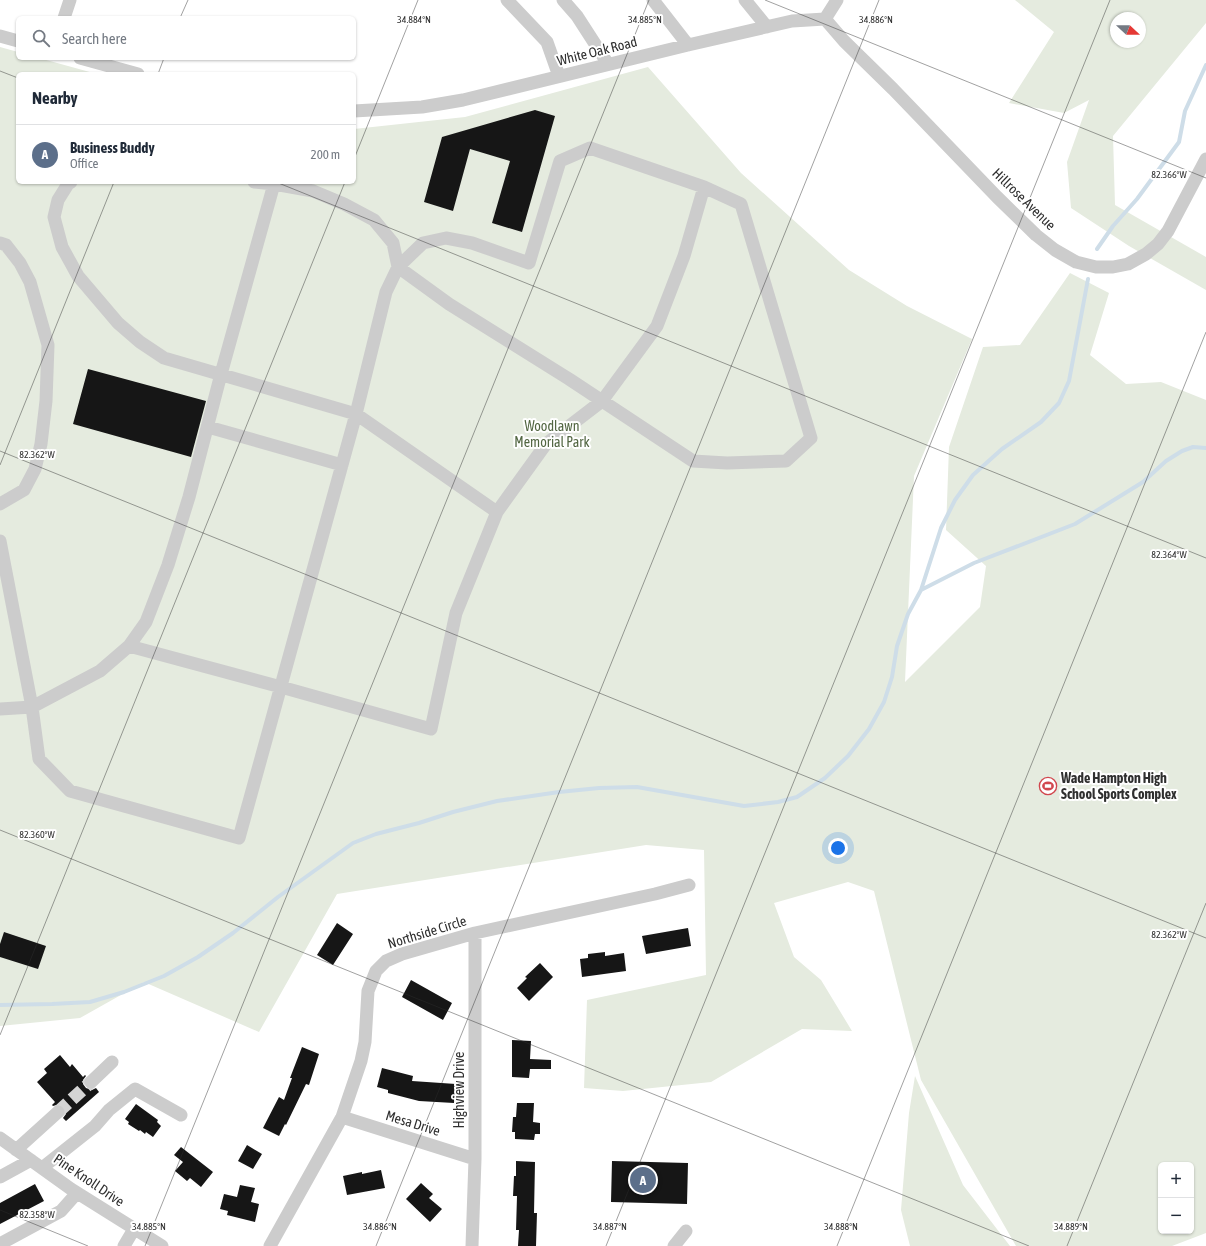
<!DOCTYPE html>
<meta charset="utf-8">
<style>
body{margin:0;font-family:"Asap Condensed",sans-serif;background:#f2f2f3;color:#1f2937}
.controls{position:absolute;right:12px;bottom:12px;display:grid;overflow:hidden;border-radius:6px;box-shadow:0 1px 3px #0004}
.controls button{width:36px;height:36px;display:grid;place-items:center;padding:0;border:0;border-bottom:1px solid #e0e1e3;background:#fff;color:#1f2937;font:20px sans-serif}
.compass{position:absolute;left:1110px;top:12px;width:36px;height:36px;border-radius:50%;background:#fff;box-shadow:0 1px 3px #0004;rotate:112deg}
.you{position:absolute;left:838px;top:848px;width:14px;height:14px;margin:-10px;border:3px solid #fff;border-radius:50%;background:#1a73e8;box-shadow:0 0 0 6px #1a73e833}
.badge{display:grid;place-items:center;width:26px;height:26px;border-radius:50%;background:#7c3aed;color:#fff;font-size:13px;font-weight:700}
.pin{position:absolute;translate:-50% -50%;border:2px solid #fff;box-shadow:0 1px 4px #0006}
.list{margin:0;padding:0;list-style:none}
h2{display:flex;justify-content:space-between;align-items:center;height:52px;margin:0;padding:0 16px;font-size:17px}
h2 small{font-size:13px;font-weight:400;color:#747a83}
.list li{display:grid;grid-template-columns:26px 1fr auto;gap:12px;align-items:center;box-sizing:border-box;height:60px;padding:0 16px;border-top:1px solid #e0e1e3}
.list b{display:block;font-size:15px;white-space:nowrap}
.list p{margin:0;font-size:13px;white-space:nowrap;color:#747a83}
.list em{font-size:13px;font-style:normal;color:#747a83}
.icon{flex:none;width:22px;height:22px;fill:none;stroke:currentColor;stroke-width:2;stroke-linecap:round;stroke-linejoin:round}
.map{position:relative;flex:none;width:1206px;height:1246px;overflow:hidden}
.search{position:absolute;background:#fff;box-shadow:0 1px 3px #0004;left:16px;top:16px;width:340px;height:44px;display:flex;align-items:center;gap:10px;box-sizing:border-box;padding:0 14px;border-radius:6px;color:#747a83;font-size:15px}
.panel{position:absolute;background:#fff;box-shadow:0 1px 3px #0004;left:16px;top:72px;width:340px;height:112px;border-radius:6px}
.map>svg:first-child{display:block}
.green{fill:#e5ebdf;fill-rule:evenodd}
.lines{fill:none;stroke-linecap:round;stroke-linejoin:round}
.stream{stroke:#cedde8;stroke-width:4}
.building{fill:#161616}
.minor-tunnel{stroke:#d5d5d5;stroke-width:13;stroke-dasharray:13 6;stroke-linecap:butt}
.minor{stroke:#ccc;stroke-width:13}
.ticks{fill:none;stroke:#2f2f2f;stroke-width:1;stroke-opacity:0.45}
.labels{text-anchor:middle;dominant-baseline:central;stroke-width:4;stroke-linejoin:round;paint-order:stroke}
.street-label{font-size:14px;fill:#2f2f2f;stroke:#fff}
.park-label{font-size:14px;fill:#526642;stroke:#fff}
.poi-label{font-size:14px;font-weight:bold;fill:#2f2f2f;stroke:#fff;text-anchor:start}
.ticks-label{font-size:10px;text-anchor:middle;fill:#2f2f2f;stroke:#fff;stroke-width:4;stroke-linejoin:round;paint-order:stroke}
</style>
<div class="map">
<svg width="1206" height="1246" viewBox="0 0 1206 1246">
<rect width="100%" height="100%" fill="#fff"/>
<path class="green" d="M1015 0H1206V23L1113 136 1115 205 1206 257V290L1129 246 1071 208 1067 162 1089 100 1064 113 1009 103 1054 32ZM1116 18H1140V42H1116Z
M0 47 18 52V58H39L97 74H18V182H354V129L465 117 648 67 741 173 849 270 907 306 972 339 914 476 905 682 980 607 986 566 946 530 949 447 983 347 1020 345 1070 273 1109 293 1090 355 1126 384 1161 382 1206 400V1233L1172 1246H1016L921 1080 874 891 848 882 774 903 794 957 821 980 852 1031 802 1029 711 1082 623 1091 584 1088 587 1000 706 975 704 850 646 845 337 894 259 1032 144 982 80 1018 0 1026ZM1161 1165H1191V1231H1161Z
M915 1076 963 1185 1010 1246H910L901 1210 909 1113Z"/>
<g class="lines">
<path class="stream" d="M1097 249 1113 226 1137 199 1179 142 1185 111 1206 65
M921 590 974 563 1075 524 1143 482 1166 461 1182 451 1193 447 1206 448
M0 1005 52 1004 90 1002 124 992 164 976 198 957 233 933 278 897 353 843 376 834 419 823 453 812 497 801 559 792 599 788 637 787 744 806 778 802 797 797 825 778 848 756 869 729 884 702 892 677 897 646 908 614 921 590 941 528 955 500 973 475 1002 449 1041 422 1059 403 1069 381 1088 279"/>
</g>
<path class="building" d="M535 110 555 116 522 232 492 223 510 161 470 149 453 211 424 202 442 137Z
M88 369 206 401 191 457 73 424Z
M337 923 353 934 333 965 317 955Z
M688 928 691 946 646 954 642 936Z
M4 932 46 946 38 969 0 957V944Z
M605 952V956L624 953 626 971 582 977 580 959 588 958V954Z
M540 963 553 977 529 1001 517 988 527 978 525 977Z
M411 980 452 1003 443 1020 402 997Z
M512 1040 531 1041 530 1059 551 1060V1069H530L529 1078 512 1077Z
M302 1047 319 1054 309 1085 306 1084 286 1125 285 1124 279 1136 263 1128 279 1097 284 1100 292 1078H290Z
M60 1055 70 1067 72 1064 83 1077 85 1075 86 1076 83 1080V1084L86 1088 92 1090 96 1088 99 1092 66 1121 63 1118 66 1114 64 1107 60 1104 53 1106 52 1105 55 1102 37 1082 47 1073 44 1069Z
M382 1068 413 1076 412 1081 456 1084 454 1103 419 1101 388 1093V1090L377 1087Z
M517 1103H534L533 1122 540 1123V1134H535L534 1140 515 1139V1132H512L513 1117H516Z
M136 1104 158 1120 157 1122 161 1126 153 1137 146 1132 145 1134 140 1130 139 1131 128 1124 129 1122 125 1119Z
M247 1145 262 1154 253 1169 238 1161Z
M181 1147 213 1172 201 1187 190 1178 187 1181 175 1171 183 1162 174 1155Z
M516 1161 535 1162 534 1213H537L536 1246H518L519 1230H516L517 1196H513L514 1176H516Z
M612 1161 688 1163 687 1204 611 1202Z
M381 1170 385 1188 347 1195 343 1176 362 1172V1174Z
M421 1183 433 1194 429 1198 442 1209 430 1222 406 1199Z
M35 1184 44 1201 0 1224V1203Z
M240 1185 255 1188 251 1202 259 1204 255 1222 227 1215 228 1211 220 1209 224 1194 237 1197Z"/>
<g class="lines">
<path class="minor-tunnel" d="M58 1112 91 1082"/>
<path class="minor" d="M507 0 547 42 559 76
M563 0 577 16 608 64
M653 0 688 45
M745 0 767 27
M64 18 70 0
M825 19 844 41 893 89 997 197 1036 235 1055 250 1076 262 1096 267H1113L1128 264 1146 254 1158 244 1168 231 1206 159
M0 36 18 41
M80 58 138 74
M354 111 422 107 463 100 688 45 792 21 825 19 837 0
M71 182 68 184 58 200 54 217 62 247 78 276 118 323 140 342 164 358 356 414 497 512
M0 243 6 245 20 263 30 282 48 345 46 401 41 444 35 469 24 490 0 504
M208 427 342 465
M0 541 32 707 39 759 70 791 239 838 356 414 386 292 398 267 423 243 446 238 472 243 529 263 560 161 590 148 704 187 741 204 811 438 786 461 727 463 693 461 569 379 449 304 398 267 393 243 374 220 344 204 313 191 274 184 254 182
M129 646 281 687 431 729 456 613 497 512 546 444 602 401 657 326 684 256 704 187
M0 709 32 707 100 671 129 646 146 622 168 565 189 497 221 374 274 184
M91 1082 112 1062
M342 1117 475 1159
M0 1138 71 1189 162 1246
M16 1150 58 1112
M42 1168 95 1126 109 1110 135 1089 181 1115
M0 1177 31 1160
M0 1244 61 1211 77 1193
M124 1246 134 1229
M270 1246 342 1117 361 1061 365 1042 368 991 376 971 386 961 402 954 475 933 655 894 689 885
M472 1246 475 1159V933
M674 1246 686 1231"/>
</g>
<path class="ticks" d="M765 0 1206 178M180 18 188 0M0 71 18 78M158 74 164 58M354 159 418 0M276 182 1206 558M0 451 1206 938M0 465 114 182M0 830 1029 1246M0 1035 345 182M0 1210 88 1246M145 1246 649 0M376 1246 879 0M606 1246 1110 0M837 1246 1206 332M1067 1246 1206 903"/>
<defs>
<symbol id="stadium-ring" viewBox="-11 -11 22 22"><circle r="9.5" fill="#fff" stroke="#d1474e" stroke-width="1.5"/><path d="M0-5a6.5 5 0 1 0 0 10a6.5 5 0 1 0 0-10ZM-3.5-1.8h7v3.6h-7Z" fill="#d1474e"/></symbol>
</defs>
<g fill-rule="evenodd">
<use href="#stadium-ring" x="1038" y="776" width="20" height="20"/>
</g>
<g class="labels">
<g class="street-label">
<text transform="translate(597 51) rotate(-14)">White Oak Road</text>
<text transform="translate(1024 199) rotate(44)">Hillrose Avenue</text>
<text transform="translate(427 932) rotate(-17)">Northside Circle</text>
<text transform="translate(459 1090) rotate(-90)">Highview Drive</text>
<text transform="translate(413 1123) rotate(17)">Mesa Drive</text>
<text transform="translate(89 1180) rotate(34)">Pine Knoll Drive</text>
</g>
<g class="park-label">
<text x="552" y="426">Woodlawn<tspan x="552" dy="16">Memorial Park</tspan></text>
</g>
<g class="poi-label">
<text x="1061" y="778">Wade Hampton High<tspan x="1061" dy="16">School Sports Complex</tspan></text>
</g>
</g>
<g class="ticks-label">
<text x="414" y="23">34.884°N</text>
<text x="645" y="23">34.885°N</text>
<text x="876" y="23">34.886°N</text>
<text x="1169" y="178">82.366°W</text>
<text x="37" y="458">82.362°W</text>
<text x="1169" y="558">82.364°W</text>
<text x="37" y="838">82.360°W</text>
<text x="1169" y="938">82.362°W</text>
<text x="37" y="1218">82.358°W</text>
<text x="149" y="1230">34.885°N</text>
<text x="380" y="1230">34.886°N</text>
<text x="610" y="1230">34.887°N</text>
<text x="841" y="1230">34.888°N</text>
<text x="1071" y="1230">34.889°N</text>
</g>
</svg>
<div class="controls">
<button>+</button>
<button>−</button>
</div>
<svg class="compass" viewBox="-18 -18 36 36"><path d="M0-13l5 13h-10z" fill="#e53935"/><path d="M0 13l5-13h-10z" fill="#747a83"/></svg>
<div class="you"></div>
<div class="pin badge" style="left:643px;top:1180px;background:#5c6f8a">A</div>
<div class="search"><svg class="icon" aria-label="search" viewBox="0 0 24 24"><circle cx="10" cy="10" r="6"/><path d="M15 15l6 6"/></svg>Search here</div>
<section class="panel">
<h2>Nearby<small></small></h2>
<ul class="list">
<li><span class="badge" style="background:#5c6f8a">A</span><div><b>Business Buddy</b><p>Office</p></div><em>200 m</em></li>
</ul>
</section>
</div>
